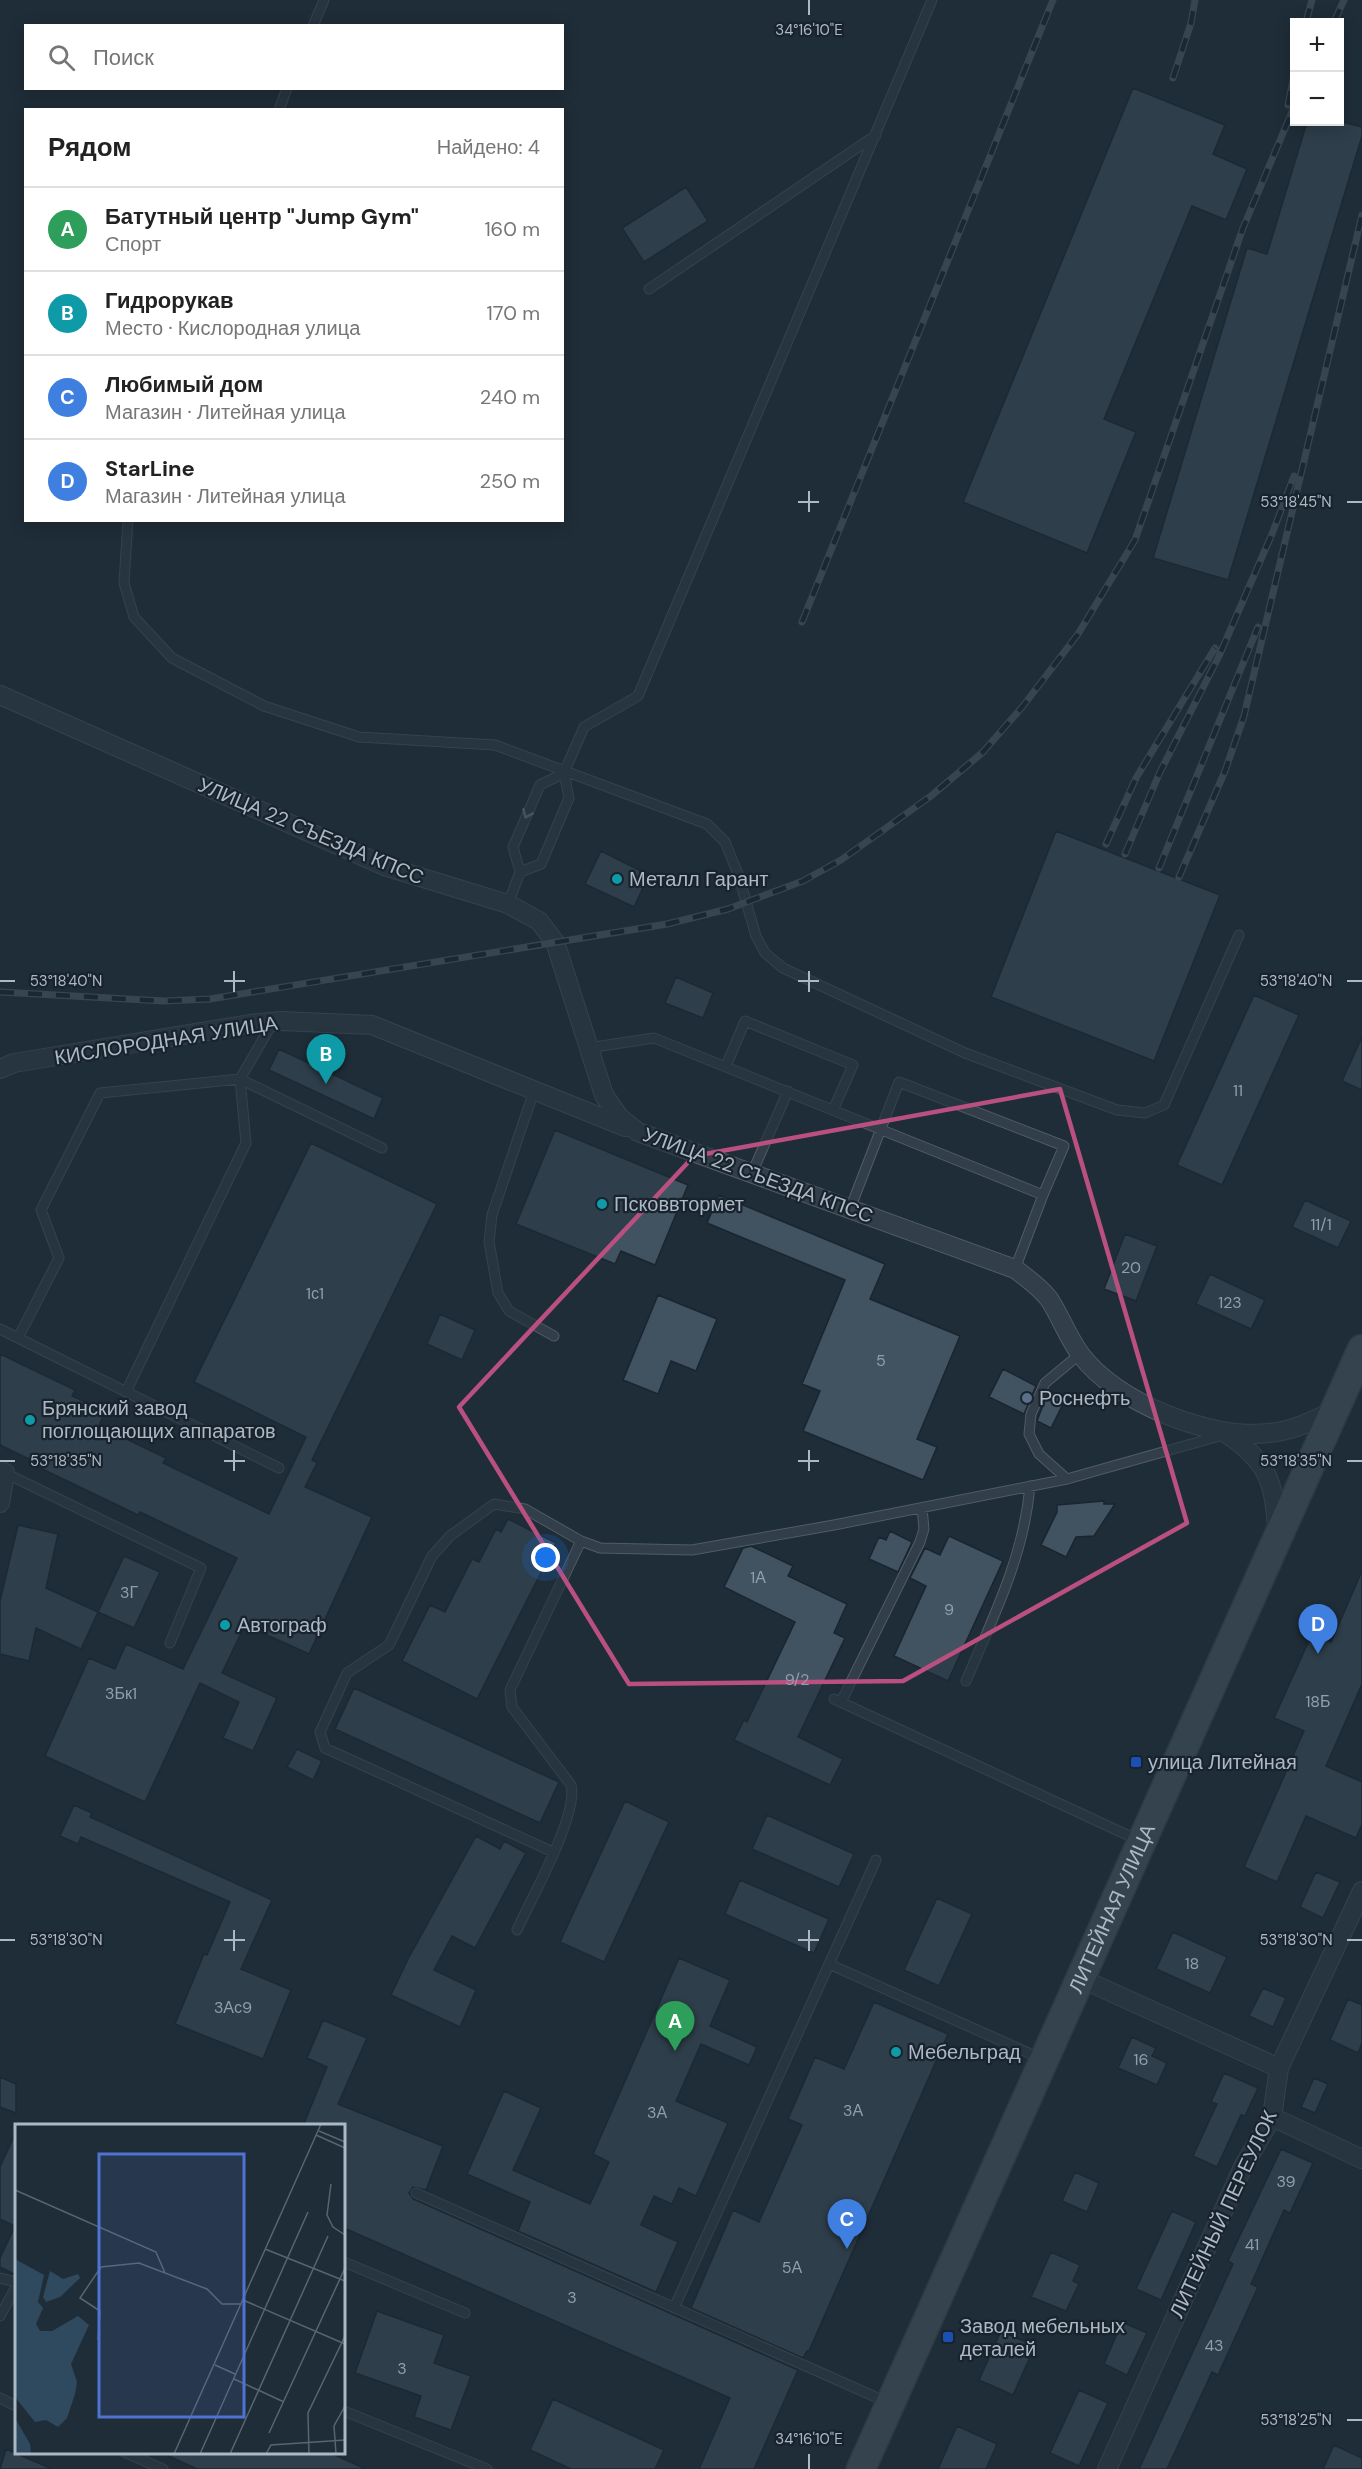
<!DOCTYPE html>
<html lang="ru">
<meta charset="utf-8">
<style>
body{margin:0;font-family:"DM Sans",sans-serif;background:#f6f6f6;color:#222}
.controls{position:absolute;right:18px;top:18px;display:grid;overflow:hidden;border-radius:0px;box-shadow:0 3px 15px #0003}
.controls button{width:54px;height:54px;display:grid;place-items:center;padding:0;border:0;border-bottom:2px solid #e0e0e0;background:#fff;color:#222;font:30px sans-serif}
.you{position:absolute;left:546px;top:1558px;width:21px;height:21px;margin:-15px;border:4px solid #fff;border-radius:50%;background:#1a73e8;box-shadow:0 0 0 9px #1a73e833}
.badge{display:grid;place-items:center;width:39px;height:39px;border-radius:50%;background:#496885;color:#fff;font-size:20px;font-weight:700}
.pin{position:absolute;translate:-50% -50px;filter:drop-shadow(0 2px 3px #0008)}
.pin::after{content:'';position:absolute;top:32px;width:21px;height:18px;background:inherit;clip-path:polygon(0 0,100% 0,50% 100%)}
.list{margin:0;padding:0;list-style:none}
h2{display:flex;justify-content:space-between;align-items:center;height:78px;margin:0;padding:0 24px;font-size:26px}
h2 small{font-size:20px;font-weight:400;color:#767676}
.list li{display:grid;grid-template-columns:39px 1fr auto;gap:18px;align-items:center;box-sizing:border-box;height:84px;padding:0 24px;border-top:2px solid #e0e0e0}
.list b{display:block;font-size:22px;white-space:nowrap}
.list p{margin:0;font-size:20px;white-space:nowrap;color:#767676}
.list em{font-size:20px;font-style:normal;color:#767676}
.icon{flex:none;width:33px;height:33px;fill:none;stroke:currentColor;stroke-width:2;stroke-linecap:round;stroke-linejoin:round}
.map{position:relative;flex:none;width:1362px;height:2469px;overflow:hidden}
.search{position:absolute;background:#fff;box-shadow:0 3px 15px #0003;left:24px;top:24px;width:540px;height:66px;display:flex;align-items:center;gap:15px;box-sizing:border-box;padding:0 21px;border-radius:0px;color:#767676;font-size:22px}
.panel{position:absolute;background:#fff;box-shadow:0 3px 15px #0003;left:24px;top:108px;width:540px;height:414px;border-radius:0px}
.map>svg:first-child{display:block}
.building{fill:#415260;stroke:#1a252f;stroke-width:1.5}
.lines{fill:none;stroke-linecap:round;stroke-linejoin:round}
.lane-casing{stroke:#505c66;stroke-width:11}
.street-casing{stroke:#505c66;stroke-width:20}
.primary-casing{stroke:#3f4a55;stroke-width:31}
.lane{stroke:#323e49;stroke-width:9}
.street{stroke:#323e49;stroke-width:18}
.primary{stroke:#505d69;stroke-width:28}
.rail-casing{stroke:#546370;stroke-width:7}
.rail{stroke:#18232d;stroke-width:4.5;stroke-dasharray:14;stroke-linecap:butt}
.oneway{stroke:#75828d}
.marked{fill:none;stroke:#ba5080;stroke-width:4.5;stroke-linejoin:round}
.ticks{fill:none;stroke:#acb9c5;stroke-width:2}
.culture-dot{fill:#0f9aa8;stroke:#18232d;stroke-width:2}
.service-dot{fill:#5c6f8a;stroke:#18232d;stroke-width:2}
.transit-dot{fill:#1a4fb4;stroke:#18232d;stroke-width:2}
.labels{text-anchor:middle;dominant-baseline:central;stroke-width:4.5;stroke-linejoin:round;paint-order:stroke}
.number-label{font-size:16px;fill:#919fac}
.street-label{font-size:20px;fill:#acb9c5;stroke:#18232d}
.poi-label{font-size:20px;fill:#acb9c5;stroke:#18232d;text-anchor:start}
.inset-road{fill:none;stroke:#576570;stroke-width:1.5}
.view{fill:#4f73d1;fill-opacity:0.15;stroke:#4f73d1;stroke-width:3}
.inset-edge{fill:none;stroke:#acb9c5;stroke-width:3}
.ticks-label{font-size:15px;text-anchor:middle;fill:#acb9c5;stroke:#18232d;stroke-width:4.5;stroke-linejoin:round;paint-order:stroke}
</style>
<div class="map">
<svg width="1362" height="2469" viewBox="0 0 1362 2469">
<rect width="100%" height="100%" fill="#1f2d38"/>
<path class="building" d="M1133 88 1225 125 1213 154 1247 169 1226 220 1192 206 1104 419 1136 432 1087 553 963 502Z
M1307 122H1342L1362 127V136L1228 580 1153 558 1247 248 1267 254Z
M686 187 708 221 644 262 622 228Z
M1056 831 1220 895 1154 1061 991 997Z
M601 851 649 875 634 907 585 884Z
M676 977 713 993 703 1018 665 1003Z
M1254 995 1299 1015 1222 1185 1177 1165Z
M1362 1037V1090L1342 1081Z
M279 1049 383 1098 374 1119 269 1070Z
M555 1130 688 1185 655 1265 621 1251 615 1264 516 1224Z
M311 1143 437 1204 312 1460 317 1463 305 1487 372 1517 309 1654 245 1625 222 1673 277 1698 253 1751 223 1738 239 1702 200 1683 145 1802 45 1756 89 1658 115 1669 126 1644 183 1669 237 1558 140 1512 138 1515 38 1467 39 1464 0 1445V1354L75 1390 72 1396 105 1411 99 1426 166 1458 163 1463 269 1514 306 1437 194 1382Z
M719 1195 885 1264 870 1299 960 1336 917 1439 937 1447 923 1480 803 1431 820 1391 802 1384 845 1280 707 1223Z
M1305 1200 1351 1221 1338 1248 1292 1227Z
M1125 1234 1157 1246 1136 1301 1104 1289Z
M1210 1274 1265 1300 1251 1329 1196 1304Z
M658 1295 717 1319 696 1371 671 1361 658 1394 623 1380Z
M440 1314 475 1330 462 1360 427 1344Z
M1003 1369 1036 1386 1024 1414 989 1397Z
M1048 1392 1065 1400 1051 1428 1037 1421Z
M1104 1501V1504H1115L1094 1536 1076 1537 1066 1557 1041 1545 1057 1512V1505Z
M508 1519 556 1543 477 1699 402 1661 430 1605 445 1612 472 1559 479 1562 496 1529 501 1532Z
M18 1525 58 1534 46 1588 98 1612 81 1649 36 1628 29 1661 0 1654V1601Z
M890 1531 912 1542 898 1572 869 1559 879 1537 886 1540Z
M949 1536 1003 1561 948 1681 894 1656 926 1586 910 1578 925 1548 940 1555Z
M751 1546 793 1566 788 1576 847 1604 834 1633 845 1638 798 1737 843 1759 830 1785 734 1740 744 1720 747 1722 795 1622 724 1587 743 1548Z
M124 1556 160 1572 134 1628 98 1612Z
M1362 1571V1684L1326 1766 1362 1782V1824L1356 1838 1306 1816 1277 1882 1244 1867 1304 1731 1274 1718 1312 1634 1331 1642Z
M354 1688 559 1782 540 1823 335 1729Z
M297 1749 322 1761 313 1780 287 1767Z
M625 1801 669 1822 604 1962 560 1942Z
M74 1805 92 1813 90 1817 272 1900 241 1969 291 1990 263 2059 175 2024 204 1954 207 1955 230 1902 81 1837 78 1844 60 1836Z
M767 1815 854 1854 839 1887 752 1849Z
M476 1836 500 1849 504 1841 526 1853 475 1948 452 1936 434 1970 476 1990 460 2027 391 1995 408 1959Z
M1316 1872 1340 1882 1323 1918 1300 1907Z
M740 1880 829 1919 814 1953 725 1914Z
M937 1898 972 1914 939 1986 904 1970Z
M1173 1932 1227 1957 1210 1993 1156 1969Z
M679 1958 730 1980 710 2026 757 2047 749 2065 701 2044 676 2101 728 2123 696 2196 679 2188 672 2204 654 2196 641 2225 678 2242 656 2292 518 2231 530 2202 467 2174 504 2091 541 2108 513 2170 590 2204 609 2162 593 2154Z
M1263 1988 1286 1998 1273 2027 1249 2016Z
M1348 1999 1362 2005V2043L1358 2053 1330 2040Z
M874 2002 948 2034 809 2351H807L803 2358 691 2308 733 2210 759 2222 802 2125 788 2119 815 2057 844 2069Z
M323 2020 367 2038 338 2104 443 2146 426 2190 413 2187 409 2193 413 2199 798 2370 754 2469H699L730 2398 344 2228V2126H303L327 2067 307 2058Z
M1132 2037 1156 2048 1152 2056 1167 2063 1157 2085 1118 2068Z
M1224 2073 1258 2088 1245 2116 1241 2115 1217 2167 1193 2156 1217 2104 1211 2102Z
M0 2077 16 2084V2113L0 2107Z
M1314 2078 1328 2084 1315 2113 1301 2107Z
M16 2132V2275L0 2267V2258L15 2226 0 2219V2167Z
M1281 2149 1313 2163 1290 2213 1284 2210 1251 2284 1258 2287 1218 2375 1212 2372 1167 2469H1139L1233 2264 1228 2261Z
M1075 2172 1099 2183 1087 2212 1062 2201Z
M1172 2211 1196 2222 1161 2300 1136 2289Z
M1051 2252 1080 2265 1073 2281 1079 2284 1066 2311 1031 2297Z
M377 2311 444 2335 434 2363 471 2376 451 2430 414 2417 421 2396 355 2373Z
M1122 2322 1147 2333 1127 2375 1104 2364Z
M1001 2331 1035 2346 1013 2395 979 2380Z
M1079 2390 1108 2403 1079 2466 1050 2453Z
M553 2399 664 2450 655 2469H571L530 2450Z
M957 2426 997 2444 986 2469H938Z
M1334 2445 1362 2458V2469H1323Z
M6 2449 52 2469H0Z
M160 2452H328L366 2469H197Z"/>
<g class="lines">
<defs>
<path id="lane" d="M313 26 324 0
M279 110 287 88
M649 289 876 135
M128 520 124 583 134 617 172 658 264 706 359 737 495 745 707 824 725 842 738 874 756 936 765 953 783 968 965 1053 1117 1110 1145 1113 1164 1105 1239 935
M520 872 541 864 569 798 564 773 584 727 638 696 932 0
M508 904 520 872 513 847 540 785 564 773
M273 1022 240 1079 382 1148
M588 1048 654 1038 1043 1195 1015 1269
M726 1066 745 1021 853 1065 833 1110
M534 1091 492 1215 489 1242 498 1293 509 1311 554 1336
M752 1173 788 1091
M850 1209 899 1082 1064 1146 1043 1195
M0 1329 279 1468
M18 1338 59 1258 41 1210 100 1093 240 1079 246 1143 126 1392
M1080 1354 1045 1383 1031 1414 1029 1434 1039 1454 1067 1479 1223 1435
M5 1473 201 1568 170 1643
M966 1681C993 1618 1024 1556 1030 1486
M834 1699 1138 1840
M841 1702 920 1542 924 1529 922 1508
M553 1852 325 1748 320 1732 347 1673 389 1645 432 1556 450 1536 494 1504 525 1509 581 1541 600 1548 692 1550 834 1525 1067 1479
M517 1930C531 1899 579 1814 571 1785L512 1707 510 1690 581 1541
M829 1964 1040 2058
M416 2193 889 2403
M344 2262 465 2313
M0 2278 16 2282
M674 2308 876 1860
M0 2316 16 2287
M0 2398 16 2406
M344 2411 487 2469
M124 2452 163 2469"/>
<path id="street" d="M0 695 387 867 508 904 539 921 555 942 604 1095 619 1117 638 1132 1015 1269C1027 1278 1040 1287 1049 1299 1061 1317 1068 1338 1081 1355 1117 1403 1210 1440 1269 1433 1292 1431 1312 1421 1333 1411
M0 1069 14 1063 250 1024 281 1021 372 1025 625 1127
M1227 1434C1267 1461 1275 1482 1277 1530
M0 1470 5 1473 0 1503
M1082 1979 1279 2068
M1272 2117 1362 2159
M1107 2469 1243 2167 1272 2117 1279 2068 1362 1891"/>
<g id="primary">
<path id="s1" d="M861 2469 1362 1349"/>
</g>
</defs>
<use href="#lane" class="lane-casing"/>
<use href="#street" class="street-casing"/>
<use href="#primary" class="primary-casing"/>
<use href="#lane" class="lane"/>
<use href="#street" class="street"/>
<use href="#primary" class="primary"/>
<defs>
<path id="rail" d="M1306 22 1312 0
M1334 22 1344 0
M1173 78 1191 23 1195 0
M1288 105 1294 75
M802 622 1053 0
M1106 844 1136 778 1215 648
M1125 854 1160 772 1219 656 1272 534 1294 476
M1159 868 1258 627
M1179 877 1225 771 1244 716 1362 215
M0 992 164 1001 210 999 667 924 728 909 803 881 841 860 931 796 983 752 1023 706 1078 634 1135 540 1243 228 1294 107"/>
</defs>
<use href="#rail" class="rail-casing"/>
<use href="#rail" class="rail"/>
</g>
<defs><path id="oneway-chevron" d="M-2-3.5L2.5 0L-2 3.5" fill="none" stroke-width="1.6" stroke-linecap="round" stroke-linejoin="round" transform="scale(1.5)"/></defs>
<use class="oneway" href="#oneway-chevron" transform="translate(527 814) rotate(114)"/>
<path d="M0 0H1362V2469H0ZM1060 1089 1187 1523 903 1681 629 1684 459 1407 694 1156Z" fill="#1f2d38" fill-opacity=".55" fill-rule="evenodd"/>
<path class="marked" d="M1060 1089 1187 1523 903 1681 629 1684 459 1407 694 1156Z"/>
<path class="ticks" d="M809 0V15M809 491V512M798 502H819M1347 502H1362M234 971V992M809 971V992M0 981H15M224 981H245M798 981H819M1347 981H1362M234 1450V1471M809 1450V1471M0 1461H15M224 1461H245M798 1461H819M1347 1461H1362M234 1930V1951M809 1930V1951M0 1940H15M224 1940H245M798 1940H819M1347 1940H1362M1347 2420H1362M809 2454V2469"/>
<g class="culture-dot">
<circle cx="617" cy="879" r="6"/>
<circle cx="602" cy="1204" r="6"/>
<circle cx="30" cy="1420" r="6"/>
<circle cx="225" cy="1625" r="6"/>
<circle cx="896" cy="2052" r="6"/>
</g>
<circle class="service-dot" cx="1027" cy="1398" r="6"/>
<g class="transit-dot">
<rect x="1130" y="1756" width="12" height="12" rx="3"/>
<rect x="942" y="2331" width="12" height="12" rx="3"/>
</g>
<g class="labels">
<g class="number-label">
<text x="1238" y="1090">11</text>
<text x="1321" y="1224">11/1</text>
<text x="1131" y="1267">20</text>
<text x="315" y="1293">1с1</text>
<text x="1230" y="1302">123</text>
<text x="881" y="1360">5</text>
<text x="758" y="1577">1А</text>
<text x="129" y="1592">3Г</text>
<text x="949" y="1609">9</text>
<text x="797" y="1679">9/2</text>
<text x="121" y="1693">3Бк1</text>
<text x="1318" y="1701">18Б</text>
<text x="1192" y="1963">18</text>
<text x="233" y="2007">3Ас9</text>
<text x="1141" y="2059">16</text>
<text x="853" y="2110">3А</text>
<text x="657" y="2112">3А</text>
<text x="1286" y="2181">39</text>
<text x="1252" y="2244">41</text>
<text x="792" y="2267">5А</text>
<text x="572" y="2297">3</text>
<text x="1214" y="2345">43</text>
<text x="402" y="2368">3</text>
</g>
<g class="street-label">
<text transform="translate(311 831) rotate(23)">УЛИЦА 22 СЪЕЗДА КПСС</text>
<text transform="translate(166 1040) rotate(-9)">КИСЛОРОДНАЯ УЛИЦА</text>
<text transform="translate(758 1175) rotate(20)">УЛИЦА 22 СЪЕЗДА КПСС</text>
<text stroke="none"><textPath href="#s1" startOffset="614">ЛИТЕЙНАЯ УЛИЦА</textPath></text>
<text transform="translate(1223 2214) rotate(-65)">ЛИТЕЙНЫЙ ПЕРЕУЛОК</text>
</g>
<g class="poi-label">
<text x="629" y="879">Металл Гарант</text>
<text x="614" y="1204">Псковвтормет</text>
<text x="1039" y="1398">Роснефть</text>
<text x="42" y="1408">Брянский завод<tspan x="42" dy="23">поглощающих аппаратов</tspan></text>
<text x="237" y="1625">Автограф</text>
<text x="1148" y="1762">улица Литейная</text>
<text x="908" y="2052">Мебельград</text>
<text x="960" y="2326">Завод мебельных<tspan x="960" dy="23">деталей</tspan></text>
</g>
</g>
<g transform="translate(15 2124)">
<rect width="330" height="330" fill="#1f2d38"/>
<path d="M0 135 29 151 23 178 28 184 21 200 25 207H37L63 192 74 201 56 240 62 258 60 270 52 294 43 303 31 296 20 298 0 273ZM35 147 48 155 63 150 65 154 45 173 31 178 28 173ZM0 294 15 320 16 330H0Z" fill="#2f495f"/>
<path class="inset-road" d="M304 7 330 18M301 11 330 24M316 60 312 91 318 103 330 111M0 66 141 128 150 149M250 125 330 157M228 176 330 220M83 216 85 187 65 174 86 143 124 139 192 165 207 180H225M200 241 220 250M219 255 269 278M254 309 330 144M159 330 306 0M185 330 293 88M215 330 313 112M251 330 256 321 330 316M294 330 293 289 330 212M321 330 319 302 330 282"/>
<path class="view" d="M84 30H229V293H84Z"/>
<rect width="330" height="330" class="inset-edge"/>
</g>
<g class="ticks-label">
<text x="809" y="35">34°16'10"E</text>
<text x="1296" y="507">53°18'45"N</text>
<text x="66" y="986">53°18'40"N</text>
<text x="1296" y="986">53°18'40"N</text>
<text x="66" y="1466">53°18'35"N</text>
<text x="1296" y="1466">53°18'35"N</text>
<text x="66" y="1945">53°18'30"N</text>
<text x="1296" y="1945">53°18'30"N</text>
<text x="1296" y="2425">53°18'25"N</text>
<text x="809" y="2444">34°16'10"E</text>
</g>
</svg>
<div class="controls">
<button>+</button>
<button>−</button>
</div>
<div class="you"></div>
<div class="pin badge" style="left:675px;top:2051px;background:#2e9e5b">A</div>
<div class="pin badge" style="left:326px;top:1084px;background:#0f9aa8">B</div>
<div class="pin badge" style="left:847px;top:2249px;background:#3f7fe0">C</div>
<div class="pin badge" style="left:1318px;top:1654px;background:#3f7fe0">D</div>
<div class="search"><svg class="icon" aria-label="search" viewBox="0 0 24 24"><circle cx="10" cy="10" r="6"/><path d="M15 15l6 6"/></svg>Поиск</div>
<section class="panel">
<h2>Рядом<small>Найдено: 4</small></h2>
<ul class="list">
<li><span class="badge" style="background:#2e9e5b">A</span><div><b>Батутный центр &quot;Jump Gym&quot;</b><p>Спорт</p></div><em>160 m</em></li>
<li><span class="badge" style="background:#0f9aa8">B</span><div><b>Гидрорукав</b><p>Место · Кислородная улица</p></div><em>170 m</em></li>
<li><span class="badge" style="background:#3f7fe0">C</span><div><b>Любимый дом</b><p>Магазин · Литейная улица</p></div><em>240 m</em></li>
<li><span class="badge" style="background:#3f7fe0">D</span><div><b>StarLine</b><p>Магазин · Литейная улица</p></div><em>250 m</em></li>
</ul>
</section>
</div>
